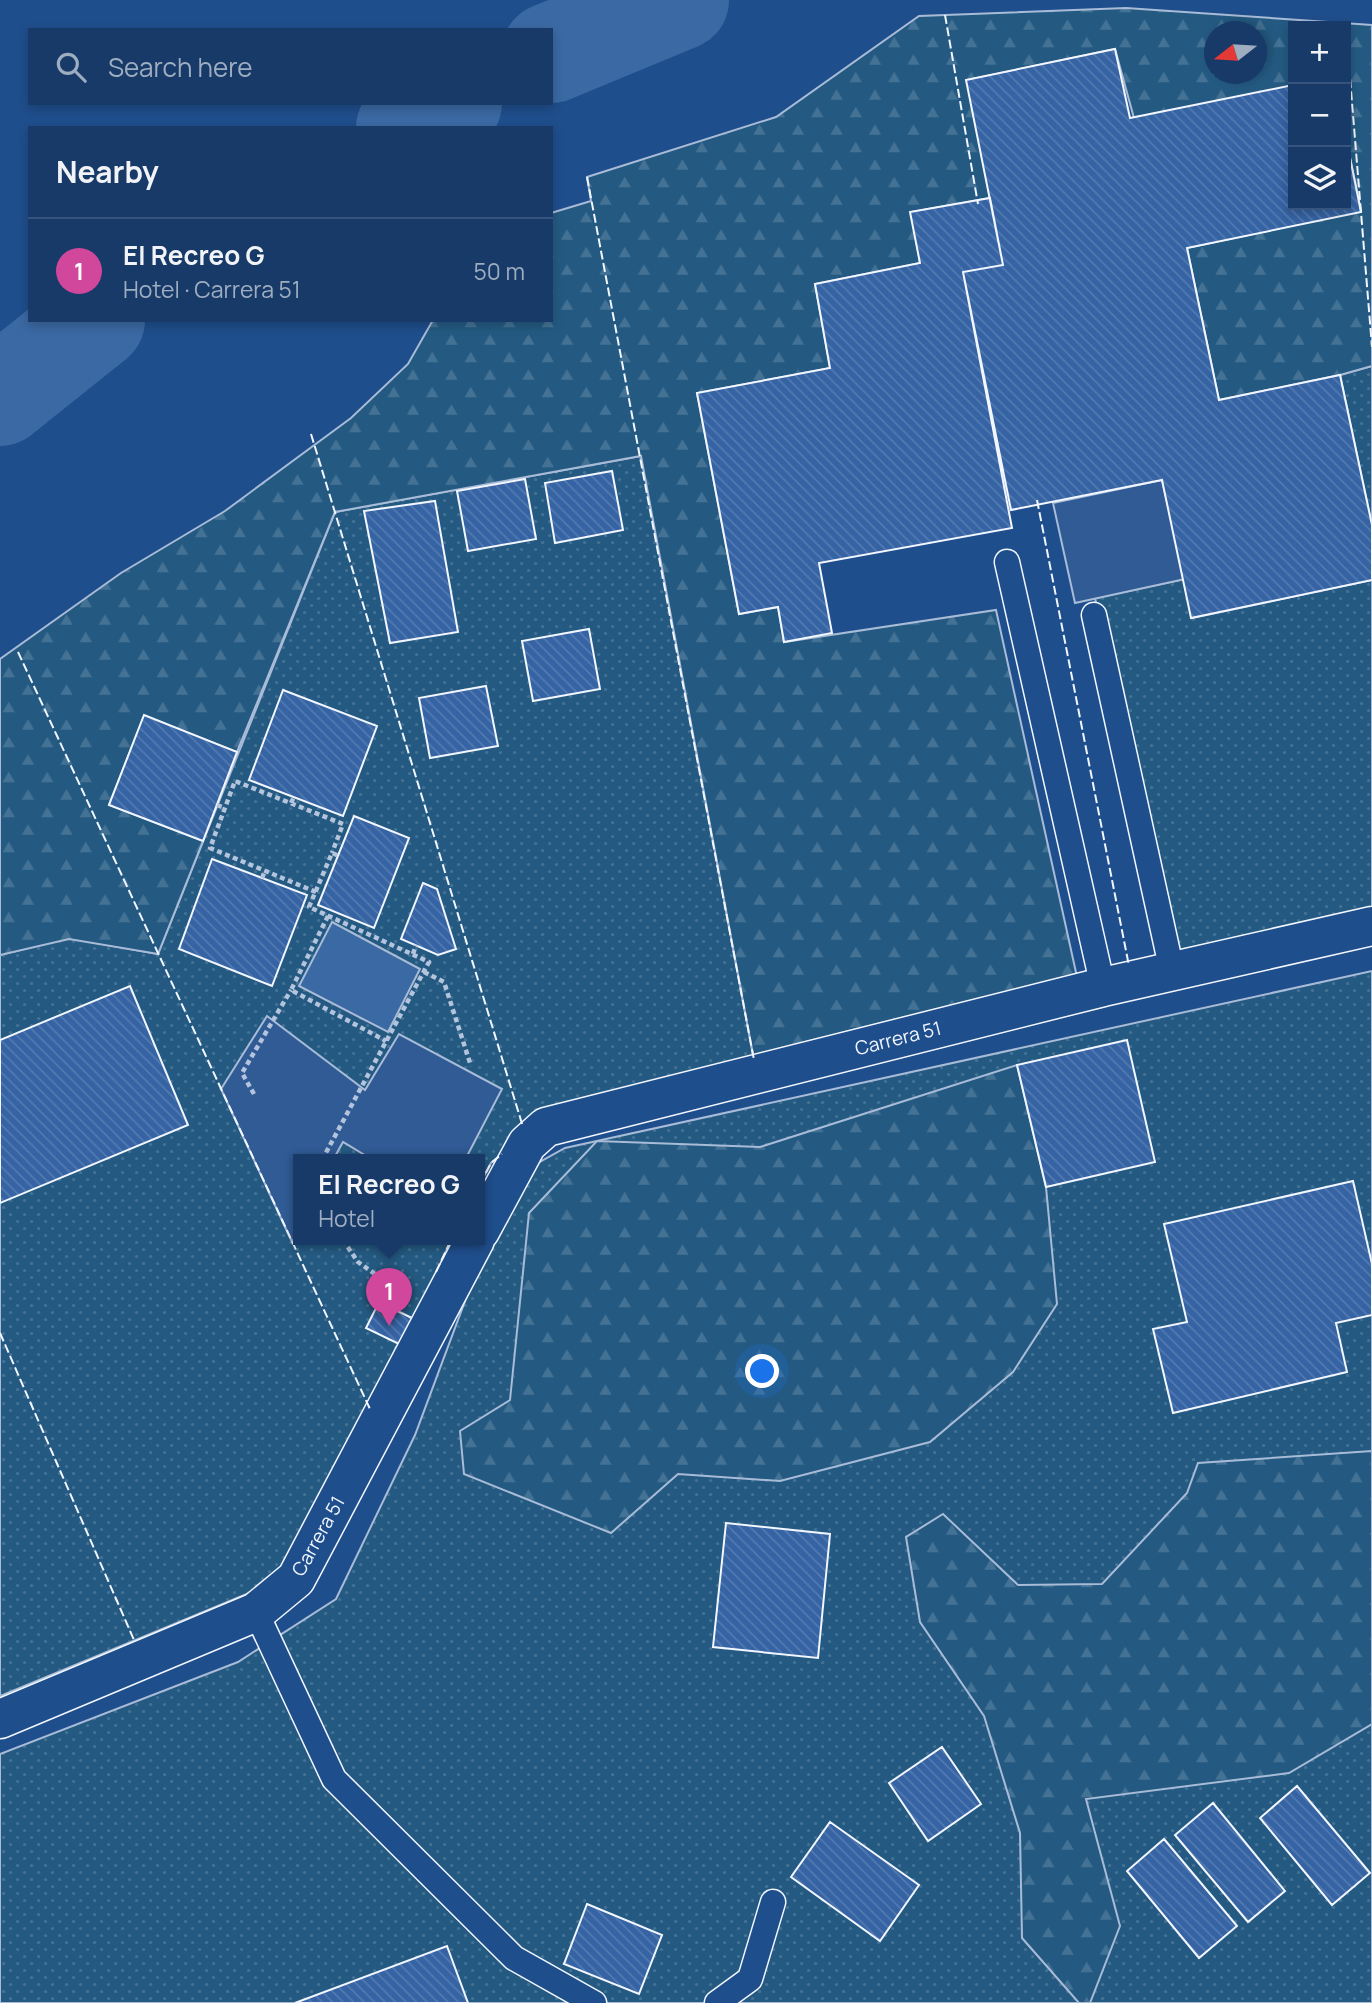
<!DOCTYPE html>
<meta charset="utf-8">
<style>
body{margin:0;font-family:Manrope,sans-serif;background:#20416f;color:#f1f3f6}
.controls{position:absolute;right:21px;top:21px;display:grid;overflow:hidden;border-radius:0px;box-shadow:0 4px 10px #0003}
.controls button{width:63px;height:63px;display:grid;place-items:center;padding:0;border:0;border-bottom:2px solid #36547d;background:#173a69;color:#f1f3f6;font:35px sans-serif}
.compass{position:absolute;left:1204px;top:21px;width:63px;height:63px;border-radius:50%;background:#173a69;box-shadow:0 4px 10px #0003;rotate:253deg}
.you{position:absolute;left:763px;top:1372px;width:24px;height:24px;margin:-18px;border:5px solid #fff;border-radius:50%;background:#1a73e8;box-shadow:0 0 0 10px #1a73e833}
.badge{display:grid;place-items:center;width:46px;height:46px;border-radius:50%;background:#8abfa5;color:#fff;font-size:23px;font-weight:700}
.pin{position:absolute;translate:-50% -58px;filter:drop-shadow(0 2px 4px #0008)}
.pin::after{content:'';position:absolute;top:37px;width:24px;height:21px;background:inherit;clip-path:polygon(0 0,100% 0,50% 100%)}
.popup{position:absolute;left:293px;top:1154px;width:192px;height:91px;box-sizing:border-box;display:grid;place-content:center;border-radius:0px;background:#173a69;filter:drop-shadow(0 2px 5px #0005);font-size:23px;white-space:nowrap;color:#9eadc0}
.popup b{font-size:26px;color:#f1f3f6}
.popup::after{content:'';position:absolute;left:50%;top:100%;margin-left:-14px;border:14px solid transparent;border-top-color:#173a69}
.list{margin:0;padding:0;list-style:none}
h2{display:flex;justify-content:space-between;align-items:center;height:91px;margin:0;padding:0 28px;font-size:30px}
h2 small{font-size:23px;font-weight:400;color:#9eadc0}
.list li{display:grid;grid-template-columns:46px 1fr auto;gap:21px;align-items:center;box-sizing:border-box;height:105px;padding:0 28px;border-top:2px solid #36547d}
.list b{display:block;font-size:26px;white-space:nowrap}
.list p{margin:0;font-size:23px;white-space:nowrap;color:#9eadc0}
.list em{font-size:23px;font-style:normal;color:#9eadc0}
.icon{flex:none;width:38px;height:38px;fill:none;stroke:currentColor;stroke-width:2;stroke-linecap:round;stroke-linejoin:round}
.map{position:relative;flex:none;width:1372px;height:2003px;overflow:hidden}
.search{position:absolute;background:#173a69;box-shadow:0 4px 10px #0003;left:28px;top:28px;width:525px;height:77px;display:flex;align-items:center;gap:18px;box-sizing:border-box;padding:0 24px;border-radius:0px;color:#9eadc0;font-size:26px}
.panel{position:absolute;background:#173a69;box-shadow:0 4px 10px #0003;left:28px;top:126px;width:525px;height:196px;border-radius:0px}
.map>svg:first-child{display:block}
.grass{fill:url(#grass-dots);stroke:#a8bbd7;stroke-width:2}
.forest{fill:url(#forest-firs);stroke:#a8bbd7;stroke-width:2;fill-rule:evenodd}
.parking{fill:#305b95;stroke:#a8bbd7;stroke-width:2}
.water{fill:#3b69a3;stroke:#a8bbd7;stroke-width:2}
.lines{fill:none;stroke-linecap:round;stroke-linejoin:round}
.river{stroke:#3b69a3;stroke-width:100}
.building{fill:url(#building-back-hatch);stroke:#f2f6ff;stroke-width:2}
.lane-casing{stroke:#f2f6ff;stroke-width:27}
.street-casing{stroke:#f2f6ff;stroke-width:41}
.path{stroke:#b3c4dc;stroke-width:4.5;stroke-dasharray:5 3.5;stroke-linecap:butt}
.lane{stroke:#1f4e8c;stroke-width:24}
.street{stroke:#1f4e8c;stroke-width:38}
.fence{stroke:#f2f6ff;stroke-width:2;stroke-dasharray:9 3.5;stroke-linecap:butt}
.labels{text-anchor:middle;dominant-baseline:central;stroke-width:5;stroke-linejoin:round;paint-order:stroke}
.street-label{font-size:19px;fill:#f2f6ff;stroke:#1f4e8c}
</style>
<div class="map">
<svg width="1372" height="2003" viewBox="0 0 1372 2003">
<defs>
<pattern id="grass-dots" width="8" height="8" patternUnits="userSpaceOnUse" patternTransform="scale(1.75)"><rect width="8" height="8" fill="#245a82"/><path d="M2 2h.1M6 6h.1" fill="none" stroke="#447295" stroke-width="1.8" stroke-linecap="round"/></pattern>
<pattern id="forest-firs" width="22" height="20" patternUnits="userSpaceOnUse" patternTransform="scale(1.75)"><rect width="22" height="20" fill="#245a82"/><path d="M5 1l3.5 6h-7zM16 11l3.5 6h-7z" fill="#447295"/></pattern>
<pattern id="building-back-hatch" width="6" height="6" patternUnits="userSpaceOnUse" patternTransform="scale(1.75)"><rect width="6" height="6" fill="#3563a3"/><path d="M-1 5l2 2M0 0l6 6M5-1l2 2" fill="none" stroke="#537ab1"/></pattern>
</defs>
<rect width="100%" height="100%" fill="#1f4e8c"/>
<path class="grass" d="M1372 366V525L1340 375Z
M641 456 754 1060 526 1133 491 1163 480 1184V1160H298V1240H451L416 1320 273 1583 0 1696V955L69 938 158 954 335 512Z
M1185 579 1192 618 1372 580V919L1170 961 1095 598Z
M1372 971V2003H0V1754L238 1662 336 1599 415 1435 511 1178 565 1148Z"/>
<path class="forest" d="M1126 8 1372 25V366L1340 375 1219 400 1187 248 1361 211 1346 138V26H1293V87L1137 129 1115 49 967 80 990 198 911 212 920 263 815 284 830 368 697 393 739 614 778 607 784 642 996 610 1079 986 754 1060 641 456 335 512 237 752 144 716 109 805 203 841 158 954 69 939 0 955V659L121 573 225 511 351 418 408 364 433 320H551V213L591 201 587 177 776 117 919 16ZM1214 32H1256V74H1214Z
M1017 1065 1046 1187 1057 1304 1013 1372 930 1442 780 1481 678 1474 611 1533 464 1474 460 1431 510 1400 529 1213 597 1141 760 1147Z
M1372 1451V1724L1289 1773 1086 1799 1120 1926 1090 2003H1079L1022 1938 1020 1833 984 1716 920 1622 906 1537 943 1514 1018 1585 1102 1584 1187 1493 1198 1463Z"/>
<path class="parking" d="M1162 480 1185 579 1075 603 1053 503Z
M267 1016 365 1090 399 1034 502 1089 465 1160H373L343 1142 333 1160H298V1231L292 1242 221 1089Z"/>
<path class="water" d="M332 922 420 969 388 1032 299 986Z"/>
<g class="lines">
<path class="river" d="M551 53 679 0
M406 128 452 103
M0 396 95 320"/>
</g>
<path class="building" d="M1115 49 1130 118 1293 85V205H1346V138L1361 212 1187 248 1219 400 1340 375 1372 525V580L1191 618 1162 480 1011 510 963 272 1003 265 966 80Z
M990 198 1003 265 963 272 1012 528 819 563 832 633 784 642 778 607 739 614 697 393 830 368 815 284 920 263 910 212Z
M612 471 623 530 555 543 545 483Z
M525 479 536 539 468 551 457 491Z
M435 501 458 632 390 643 364 511Z
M589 629 600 689 533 701 522 641Z
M486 686 498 746 430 758 419 698Z
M283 690 377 726 343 816 249 780Z
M144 715 237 752 203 841 109 805Z
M354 816 409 838 374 928 318 905Z
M212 859 307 895 272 986 179 949Z
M423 883 437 889 456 949 438 955 401 939Z
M130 986 188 1125 0 1203V1040Z
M1127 1040 1155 1162 1046 1187 1017 1065Z
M1353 1181 1372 1264V1315L1336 1323 1347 1372 1173 1413 1153 1329 1187 1322 1164 1224Z
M379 1302 416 1320 403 1346 366 1328Z
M726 1523 830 1534 818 1658 713 1647Z
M942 1747 981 1804 928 1841 889 1783Z
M1297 1786 1370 1873 1332 1905 1260 1818Z
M1213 1803 1285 1891 1248 1922 1175 1835Z
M830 1822 919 1885 880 1941 791 1877Z
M1164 1839 1237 1926 1199 1958 1127 1871Z
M587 1904 662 1935 639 1994 564 1964Z
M447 1946 468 2003H295Z"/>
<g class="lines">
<defs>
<path id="lane" d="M1007 562 1103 987
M1094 615 1172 971
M256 1612 334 1779 514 1958 594 2003
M717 2003 750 1979 773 1902"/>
<path id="street" d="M480 1231 527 1144 546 1127 1103 987 1372 926
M0 1719 256 1612 296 1579 475 1240"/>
</defs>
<use href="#lane" class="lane-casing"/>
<use href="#street" class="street-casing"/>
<path class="path" d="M291 803 294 797
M217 805 225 808
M262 878 265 871
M316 892 210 848 235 781 343 824 332 853
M328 916 291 990 386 1041
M413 954 416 945
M424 972 444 982 471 1066
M254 1094 242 1073 291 990
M322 1160 429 962 309 907 332 853 339 856
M343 1240 358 1262 396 1289"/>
<use href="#lane" class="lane"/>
<use href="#street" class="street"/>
<path class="fence" d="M945 15 978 204
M1346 29 1372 347
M587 177 754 1060
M311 434 523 1127
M1037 500 1129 966
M18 652 370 1409
M480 1184 491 1163 502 1154
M436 1272 451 1240
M0 1333 134 1640"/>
</g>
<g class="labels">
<g class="street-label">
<text transform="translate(898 1038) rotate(-14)">Carrera 51</text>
<text transform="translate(318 1536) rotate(-61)">Carrera 51</text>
</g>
</g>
</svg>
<div class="controls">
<button>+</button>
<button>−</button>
<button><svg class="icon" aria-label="layers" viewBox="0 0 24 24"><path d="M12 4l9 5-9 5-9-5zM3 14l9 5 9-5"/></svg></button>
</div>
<svg class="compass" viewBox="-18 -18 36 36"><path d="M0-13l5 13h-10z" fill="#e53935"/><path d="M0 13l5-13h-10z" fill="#9eadc0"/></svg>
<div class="you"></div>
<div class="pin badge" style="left:389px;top:1326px;background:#d1479c">1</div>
<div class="popup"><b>El Recreo G</b>Hotel</div>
<div class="search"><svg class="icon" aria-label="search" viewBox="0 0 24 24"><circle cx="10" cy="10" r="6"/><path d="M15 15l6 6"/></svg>Search here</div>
<section class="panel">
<h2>Nearby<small></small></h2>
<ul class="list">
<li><span class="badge" style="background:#d1479c">1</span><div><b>El Recreo G</b><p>Hotel · Carrera 51</p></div><em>50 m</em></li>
</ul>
</section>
</div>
